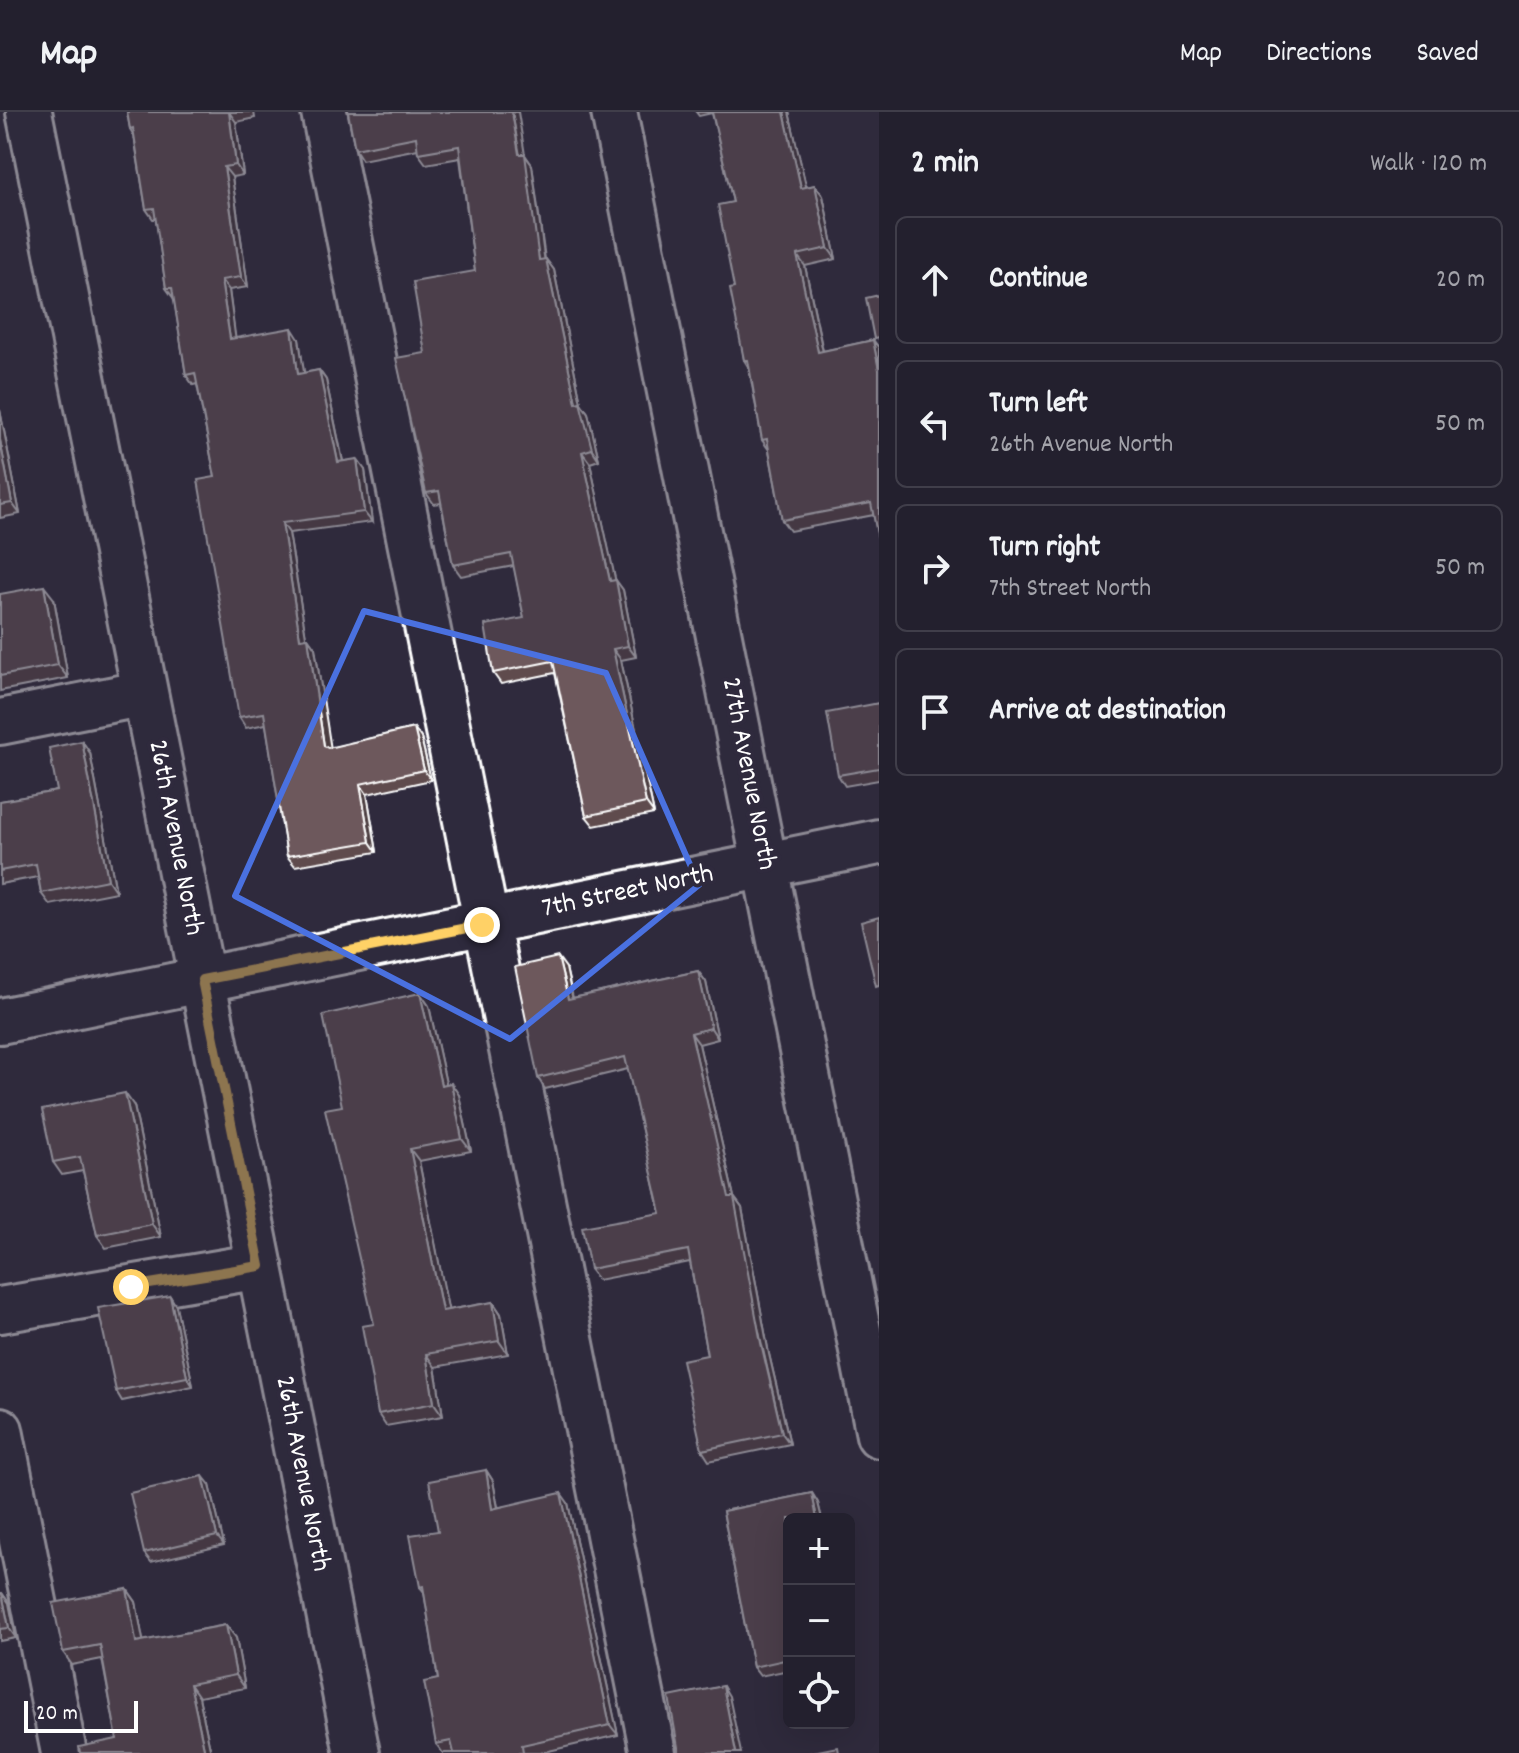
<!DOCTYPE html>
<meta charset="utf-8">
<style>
body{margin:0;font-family:Dekko,sans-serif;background:#2f2d3a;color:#f1f3f6}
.controls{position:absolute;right:24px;bottom:24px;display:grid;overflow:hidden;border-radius:12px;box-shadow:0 8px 32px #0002}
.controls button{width:72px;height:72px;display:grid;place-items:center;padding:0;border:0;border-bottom:2px solid #403e4a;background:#23202e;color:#f1f3f6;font:40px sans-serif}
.scale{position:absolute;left:24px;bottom:20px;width:114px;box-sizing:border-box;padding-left:8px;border:4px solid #fff;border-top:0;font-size:22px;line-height:28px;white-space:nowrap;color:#fff;-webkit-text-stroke:6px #2f2a3d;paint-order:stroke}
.stop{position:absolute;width:24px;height:24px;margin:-18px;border:6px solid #ffd166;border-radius:50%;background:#fff}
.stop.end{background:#ffd166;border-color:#fff;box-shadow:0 2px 8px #0008}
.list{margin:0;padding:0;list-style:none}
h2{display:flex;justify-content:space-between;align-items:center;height:104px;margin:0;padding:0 32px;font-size:34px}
h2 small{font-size:26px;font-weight:400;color:#a3a3aa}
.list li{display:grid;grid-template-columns:52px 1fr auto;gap:24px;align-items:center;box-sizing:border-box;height:128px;margin:0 16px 16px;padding:0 16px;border:2px solid #403e4a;border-radius:12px}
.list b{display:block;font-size:30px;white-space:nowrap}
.list p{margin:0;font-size:26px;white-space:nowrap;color:#a3a3aa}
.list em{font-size:26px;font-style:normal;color:#a3a3aa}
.icon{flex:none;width:44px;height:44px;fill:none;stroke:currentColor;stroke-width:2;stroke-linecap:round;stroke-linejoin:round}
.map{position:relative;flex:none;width:879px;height:1641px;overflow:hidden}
header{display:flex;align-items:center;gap:48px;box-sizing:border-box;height:112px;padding:0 40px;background:#23202e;border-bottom:2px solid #403e4a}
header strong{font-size:38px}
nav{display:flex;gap:44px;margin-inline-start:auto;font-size:28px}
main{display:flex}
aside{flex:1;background:#23202e}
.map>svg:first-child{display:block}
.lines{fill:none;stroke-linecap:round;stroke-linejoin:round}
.minor-casing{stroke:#fff;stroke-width:50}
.minor{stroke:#2f2a3d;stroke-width:44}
.wall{fill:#5e4c4e;stroke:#fff;stroke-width:2}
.shaded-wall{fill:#4c3e40;stroke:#fff;stroke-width:2}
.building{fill:#6d585b;stroke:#fff;stroke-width:2}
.route{stroke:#ffd166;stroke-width:10}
.marked{fill:none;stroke:#4a71e0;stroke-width:6;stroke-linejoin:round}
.labels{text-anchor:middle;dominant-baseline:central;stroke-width:8;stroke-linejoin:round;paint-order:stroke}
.street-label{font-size:28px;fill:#fff;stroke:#2f2a3d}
</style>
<header>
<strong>Map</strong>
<nav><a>Map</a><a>Directions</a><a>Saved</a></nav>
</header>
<main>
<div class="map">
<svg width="879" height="1641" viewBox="0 0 879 1641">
<rect width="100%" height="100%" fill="#2f2a3d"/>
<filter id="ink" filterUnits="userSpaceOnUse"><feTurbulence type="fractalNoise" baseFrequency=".0125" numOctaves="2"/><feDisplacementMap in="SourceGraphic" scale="16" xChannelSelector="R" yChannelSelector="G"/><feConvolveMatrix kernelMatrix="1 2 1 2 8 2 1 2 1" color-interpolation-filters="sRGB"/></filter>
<g filter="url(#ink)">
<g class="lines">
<defs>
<path id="minor" d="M29 0 357 1641
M324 0 653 1641
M614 0 879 1323
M0 610 145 581
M0 909 879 730
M0 1198 260 1154
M0 1318 64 1641"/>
</defs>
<use href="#minor" class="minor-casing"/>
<use href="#minor" class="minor"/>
</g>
<path class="wall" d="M127 0H254L255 6 236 10 243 63 232 65 248 175 229 178 235 226 299 227 304 261 319 258 326 268 343 349 365 358 372 410 289 421 306 526H308L315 536 330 636 414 616 421 626 431 668 367 682 377 740 295 754 287 744 266 612 246 616 239 605 215 365 197 272 193 273 186 263 174 187 166 176 156 107H153L146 97 134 24 130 17Z
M348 0 525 43 532 53 545 147 554 158 581 291 588 301 599 348 590 351 615 468 623 478 636 545 621 548 654 702 594 714 586 704 555 561 501 572 493 561 524 506 514 454 461 464 453 453 441 391 434 392 426 381 425 241 475 159 460 46 426 52 418 41V37L362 48 355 37Z
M696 0H789L806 75 815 73 823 84 836 147 805 154 823 239 873 228 879 236V432L874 403 790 419 782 408 769 338 762 328 749 256 744 248 734 176 733 90 712 1 699 4Z
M0 298 20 402 0 406Z
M0 482 54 487 68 566 0 579Z
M879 591V668L845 674 838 663Z
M82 629 90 641 116 780 50 793 41 781 38 765 0 772V689L57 679Z
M566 856 573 886 698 859 706 870 718 927 699 932 734 1085 742 1096 769 1242 790 1332 709 1349 702 1338 707 1243 690 1150 598 1168 590 1157 661 1101 628 957 545 977 538 966Z
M420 881 429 894 446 972 459 983 471 1039 419 1049 448 1198 493 1190 501 1202 508 1242 435 1255 443 1304 386 1314 378 1302 374 1212 342 994Z
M134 994 161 1125 106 1136 97 1123 83 1059 62 1063 53 1050Z
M170 1184 176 1194 193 1274 122 1289 116 1279Z
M486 1358 493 1369 498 1395 568 1391 618 1623 540 1641H443L436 1632 438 1567 424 1480 420 1475 438 1419Z
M210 1373 224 1433 151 1450 144 1441Z
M812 1381 818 1391 822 1407H789V1558L760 1564 753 1555 723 1399Z
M127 1477 136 1490 143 1529 226 1513 236 1526 245 1576 199 1585 211 1641H80L117 1627 102 1547 72 1553 63 1540Z
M0 1481H2L9 1491 16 1526 0 1529Z"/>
<path class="shaded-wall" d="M229 0 236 10 243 63 236 53Z
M512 0H518L525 43 532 53 546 159 539 148Z
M784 0H789L809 87 801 76Z
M224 55 232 65 248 175 241 165Z
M815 73 823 84 836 147 828 136Z
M797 143 805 154 825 250 818 240Z
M546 147 554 158 581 291 588 301 599 348 592 337 576 291Z
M221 168 229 178 237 237 230 227Z
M292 216 299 227 306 273 298 262Z
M873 228 879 236V258Z
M319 258 326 268 345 360 338 350Z
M0 298 20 402 12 391 0 328Z
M582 340 590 351 618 480 610 469Z
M357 347 365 358 372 410 364 400Z
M282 411 289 421 308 537 300 527Z
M616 468 623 478 636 545 628 534Z
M44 474 54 487 68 566 58 553Z
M308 526 315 536 332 644 324 634Z
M613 537 621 548 654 702 646 691Z
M414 616 421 626 431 668 424 658Z
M82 629 90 641 116 780 108 768Z
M360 672 367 682 377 740 370 730Z
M558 845 566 856 575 898 568 887Z
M698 859 706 870 718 927 711 916Z
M420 881 429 894 449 985 441 973Z
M691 921 699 932 734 1085 742 1096 769 1242 790 1332 782 1321Z
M451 971 459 983 471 1039 462 1027Z
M125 981 134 994 161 1125 152 1112Z
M410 1037 419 1049 451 1211 442 1199Z
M170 1184 176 1194 193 1274 187 1265Z
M493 1190 501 1202 508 1242 499 1229Z
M426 1242 435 1255 443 1304 434 1291Z
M486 1358 493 1369 500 1407 492 1397Z
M203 1364 210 1373 224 1433 217 1424Z
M561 1381 568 1391 618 1623 610 1613Z
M812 1381 818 1391 822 1407H817Z
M127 1477 136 1490 146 1544 136 1530Z
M2 1481 9 1491 16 1526 9 1516Z
M226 1513 236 1526 245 1576 236 1563Z
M190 1572 199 1585 211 1641H205Z
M723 1574 729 1584 741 1641H736Z"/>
<path class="building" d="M127 0H229L236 53 224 55 241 165 221 168 230 227 292 216 298 262 319 258 338 350 357 347 364 400 282 411 300 527 308 526 324 634 328 636 414 616 424 658 360 672 370 730 287 744 264 601 239 605 198 368 215 365 195 261 186 263 172 176H166L154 96 146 97 133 16 130 17Z
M348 0H512L519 42H525L539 148 546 147 576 291 580 290 592 337 582 340 610 469 616 468 628 534 613 537 646 691 586 704 553 549 493 561 485 513 524 506 511 442 453 453 439 379 426 381 396 246 425 241 413 170 475 159 459 34 418 41 416 25 355 37Z
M712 0H784L801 76 815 73 828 136 797 143 818 240 873 228 879 258V432L871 391 782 408 767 327 762 328 748 248H744L730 177 734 176 718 93 733 90Z
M879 183V226L874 227 866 186Z
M0 328 12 391 0 393Z
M44 474 58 553 0 564V482Z
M879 591V656L838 663 827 601Z
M82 629 108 768 41 781 36 752 0 759V689L57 679 49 636Z
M879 805V873L876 874 861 810Z
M558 845 568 887 698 859 711 916 691 921 729 1085H734L761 1231 782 1321 702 1338 682 1248 707 1243 688 1138 590 1157 582 1115 661 1101 625 945 538 966 515 855Z
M420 881 441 973 451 971 462 1027 410 1037 442 1199 493 1190 499 1229 426 1242 434 1291 378 1302 362 1214 374 1212 325 997 342 994 323 903Z
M125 981 152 1112 97 1123 80 1045 53 1050 42 998Z
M170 1184 187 1265 116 1279 98 1196Z
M486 1358 492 1397 561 1381 610 1613 522 1633 523 1641H454L451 1629 436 1632 424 1570 438 1567 423 1474 420 1475 410 1423 438 1419 429 1369Z
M203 1364 217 1424 144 1441 130 1381Z
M812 1381 817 1407H789V1547L753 1555 723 1399Z
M127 1477 136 1530 226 1513 236 1563 190 1572 205 1641H80L79 1635 117 1627 100 1533 63 1540 53 1491Z
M0 1481H2L9 1516 0 1517Z
M723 1574 736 1641H679L669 1585Z
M838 1635 839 1641H808Z"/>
</g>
<g class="lines" filter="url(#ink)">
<path class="route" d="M131 1175 260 1154 202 868 482 813"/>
</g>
<path d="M0 0H879V1641H0ZM364 499 606 561 699 773 510 927 235 784Z" fill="#2f2a3d" fill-opacity=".55" fill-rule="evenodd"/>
<path class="marked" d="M364 499 606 561 699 773 510 927 235 784Z"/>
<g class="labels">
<g class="street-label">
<text transform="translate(747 662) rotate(79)">27th Avenue North</text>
<text transform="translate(174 726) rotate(79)">26th Avenue North</text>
<text transform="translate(628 781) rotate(-12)">7th Street North</text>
<text transform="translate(301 1362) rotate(79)">26th Avenue North</text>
</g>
</g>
</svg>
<div class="controls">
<button>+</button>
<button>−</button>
<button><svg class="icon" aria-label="locate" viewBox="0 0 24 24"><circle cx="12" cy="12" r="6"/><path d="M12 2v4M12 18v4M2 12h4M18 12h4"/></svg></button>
</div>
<div class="scale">20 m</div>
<div class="stop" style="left:131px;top:1175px"></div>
<div class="stop end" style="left:482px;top:813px"></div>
</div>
<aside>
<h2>2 min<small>Walk · 120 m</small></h2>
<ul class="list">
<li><svg class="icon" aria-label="ahead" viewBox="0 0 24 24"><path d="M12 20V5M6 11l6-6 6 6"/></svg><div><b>Continue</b></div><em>20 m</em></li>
<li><svg class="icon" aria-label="left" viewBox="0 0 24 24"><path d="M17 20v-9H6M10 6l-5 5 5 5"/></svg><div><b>Turn left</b><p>26th Avenue North</p></div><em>50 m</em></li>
<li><svg class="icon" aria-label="right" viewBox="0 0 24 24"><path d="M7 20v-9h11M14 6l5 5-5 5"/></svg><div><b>Turn right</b><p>7th Street North</p></div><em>50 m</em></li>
<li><svg class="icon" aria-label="arrive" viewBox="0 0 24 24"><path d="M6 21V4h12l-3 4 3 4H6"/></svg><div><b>Arrive at destination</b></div></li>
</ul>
</aside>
</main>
